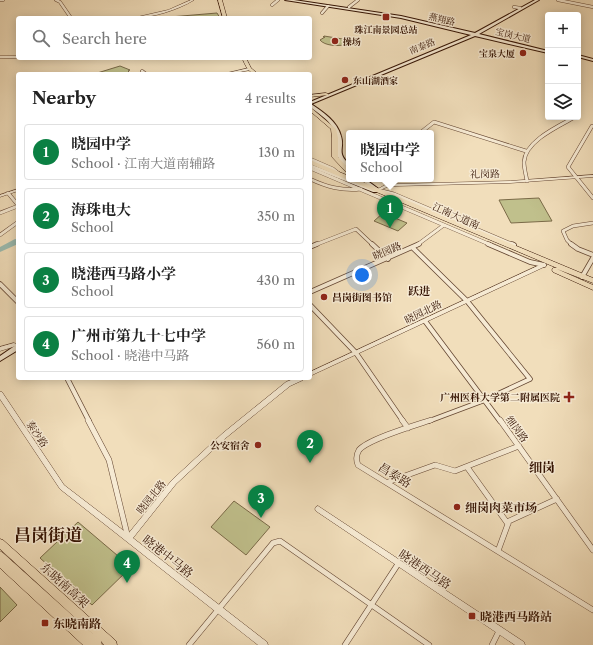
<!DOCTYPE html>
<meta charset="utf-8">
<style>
body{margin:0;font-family:"Libre Caslon Text","Noto Serif SC",serif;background:#f2f2f2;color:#222}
.controls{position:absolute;right:12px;top:12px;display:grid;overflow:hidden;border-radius:4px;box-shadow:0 2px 10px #0003}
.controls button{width:36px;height:36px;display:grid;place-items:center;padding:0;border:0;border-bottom:1px solid #e0e0e0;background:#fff;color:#222;font:20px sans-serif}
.you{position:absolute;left:362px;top:275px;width:14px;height:14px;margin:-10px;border:3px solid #fff;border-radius:50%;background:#1a73e8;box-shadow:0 0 0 6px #1a73e833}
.badge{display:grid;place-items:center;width:26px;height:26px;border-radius:50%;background:#0b8043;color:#fff;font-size:13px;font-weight:700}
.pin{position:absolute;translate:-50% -33px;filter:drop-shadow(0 1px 2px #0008)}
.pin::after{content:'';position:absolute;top:21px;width:14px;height:12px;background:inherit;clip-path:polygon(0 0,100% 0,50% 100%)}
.popup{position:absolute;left:346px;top:130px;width:88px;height:52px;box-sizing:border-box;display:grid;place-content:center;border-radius:4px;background:#fff;filter:drop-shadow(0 1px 3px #0005);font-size:13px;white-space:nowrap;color:#767676}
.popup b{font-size:15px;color:#222}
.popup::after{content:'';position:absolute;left:50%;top:100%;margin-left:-8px;border:8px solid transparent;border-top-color:#fff}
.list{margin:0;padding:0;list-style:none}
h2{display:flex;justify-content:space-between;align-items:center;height:52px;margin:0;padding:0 16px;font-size:17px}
h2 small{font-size:13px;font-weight:400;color:#767676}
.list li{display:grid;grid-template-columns:26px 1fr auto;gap:12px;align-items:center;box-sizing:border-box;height:56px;margin:0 8px 8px;padding:0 8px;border:1px solid #e0e0e0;border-radius:4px}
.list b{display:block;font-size:15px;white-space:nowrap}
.list p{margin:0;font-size:13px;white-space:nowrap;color:#767676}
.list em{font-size:13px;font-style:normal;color:#767676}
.icon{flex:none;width:22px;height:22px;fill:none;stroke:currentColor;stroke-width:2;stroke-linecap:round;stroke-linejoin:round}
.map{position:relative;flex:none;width:593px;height:645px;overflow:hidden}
.search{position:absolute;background:#fff;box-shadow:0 2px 10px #0003;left:16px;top:16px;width:296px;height:44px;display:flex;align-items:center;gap:10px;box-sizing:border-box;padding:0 14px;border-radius:4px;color:#767676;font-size:15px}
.panel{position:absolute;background:#fff;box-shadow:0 2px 10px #0003;left:16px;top:72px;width:296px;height:308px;border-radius:4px}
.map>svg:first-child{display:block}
.green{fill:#c0c08c;stroke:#7a6a48}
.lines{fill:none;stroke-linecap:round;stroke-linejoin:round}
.river{fill:#9bbcb1;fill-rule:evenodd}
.minor-far3-casing{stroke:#644632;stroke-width:3.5}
.minor-far2-casing{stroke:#644632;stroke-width:4}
.minor-far1-casing{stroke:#644632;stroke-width:5.5}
.minor-casing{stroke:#644632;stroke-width:6}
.tertiary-casing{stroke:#644632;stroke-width:1}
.secondary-casing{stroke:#351404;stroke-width:2}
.primary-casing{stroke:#351404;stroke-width:1}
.trunk-casing{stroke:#351404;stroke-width:1}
.minor-far3{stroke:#f6ead3;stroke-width:2.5}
.minor-far2{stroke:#f6ead3;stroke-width:3}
.minor-far1{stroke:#f6ead3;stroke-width:4}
.minor{stroke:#f6ead3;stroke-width:5}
.tertiary{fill:#f6ead3;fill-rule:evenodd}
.secondary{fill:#f6ead3;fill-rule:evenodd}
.primary{fill:#f1debb;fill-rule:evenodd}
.trunk{fill:#f1debb;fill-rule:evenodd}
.poi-dot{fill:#8f2418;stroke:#f6ead3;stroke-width:1.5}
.labels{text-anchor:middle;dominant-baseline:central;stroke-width:3;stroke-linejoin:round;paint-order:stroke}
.far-street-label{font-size:9px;fill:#351404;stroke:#f6ead3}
.far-poi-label{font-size:9px;font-weight:bold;fill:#351404;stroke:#f6ead3;text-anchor:start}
.street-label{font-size:10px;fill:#351404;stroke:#f6ead3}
.poi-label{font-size:10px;font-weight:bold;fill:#351404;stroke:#f6ead3;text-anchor:end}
.neighbourhood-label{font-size:11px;font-weight:bold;fill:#351404;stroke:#f6ead3}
.near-street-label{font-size:12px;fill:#351404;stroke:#f6ead3}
.near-poi-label{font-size:12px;font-weight:bold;fill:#351404;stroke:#f6ead3;text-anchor:start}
.near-neighbourhood-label{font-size:13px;font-weight:bold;fill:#351404;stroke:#f6ead3}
.near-district-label{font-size:17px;font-weight:bold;fill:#351404;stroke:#f6ead3}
</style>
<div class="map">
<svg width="593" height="645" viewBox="0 0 593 645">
<rect width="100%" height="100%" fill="#f1debb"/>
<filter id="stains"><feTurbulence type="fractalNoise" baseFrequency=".005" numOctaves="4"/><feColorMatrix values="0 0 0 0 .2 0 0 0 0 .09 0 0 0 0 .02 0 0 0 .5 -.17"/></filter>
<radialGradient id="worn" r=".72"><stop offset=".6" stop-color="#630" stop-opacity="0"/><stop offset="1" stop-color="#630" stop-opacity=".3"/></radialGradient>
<path class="green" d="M217 13 220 18 170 17Z
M324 36 349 40 346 41 344 45C337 46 325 46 320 40L325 37H323Z
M120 66 130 70 128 71 131 74H94Z
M539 198 552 221 511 223 499 200Z
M383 213 407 223 398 231 374 221Z
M234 501 270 527 246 555 211 527Z
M78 522 131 567 92 605 40 558Z
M0 587 17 605 0 622Z"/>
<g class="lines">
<path class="river" d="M15 239H18V244L0 252V247Z"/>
<defs>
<path id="minor-far3" d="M0 0H3
M56 0 60 2 71 18
M558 0 593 7
M272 5 278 0
M349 7 358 0
M514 7 520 8
M322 13 328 6
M142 71 146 74"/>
<path id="minor-far2" d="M592 126 568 167 593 198
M420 133 434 122 526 151
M310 159 333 169 338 173
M310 168 491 245
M310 179C327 187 342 191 361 189
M527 181C526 175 524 168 524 162 525 141 559 126 575 117
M382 191 394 194 514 245
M8 193 18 205
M0 213 18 206
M0 235 18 222
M315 245 356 229 373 245
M417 245 444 225
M572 245 567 240 563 231 573 226 593 223"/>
<path id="minor-far1" d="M372 244 388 259
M488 244 530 262 544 265
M512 244 514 245
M571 244 578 249 593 255
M310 247 317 244
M413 248 467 301 530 379 485 400 429 421
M582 277 593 258
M0 284 18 302
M310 292 419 244
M310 305 356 353 403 421
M425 321 500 421
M67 378 89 421"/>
<path id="minor" d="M88 420 109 460 128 538
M402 420 408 428
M431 420C416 425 368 439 359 450 356 455 356 460 358 465L593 610
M500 420 593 550
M467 467 508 524
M388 482 435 465 455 471 519 446
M498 551 509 521 557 499
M189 645 273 543 280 541 429 645
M345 645 398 564
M492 645 499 631"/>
<path id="tertiary" d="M191 0H194C178 10 152 18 133 18L168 10Z
M0 56H18V58H44L42 59 0 58Z
M249 68 251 69 250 70 230 74H223Z
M593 175V177L510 183 396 186 387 187 378 191 376 190 385 185 396 184 510 181Z
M18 189V191L0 197V195Z
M544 263 546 265V266L310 376V372Z
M14 343 16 344 17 345 16 346 0 351V347Z
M296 378H304L303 380 290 386 227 437 176 484 133 538 267 642 268 645H258L60 489 0 399V392H2L64 485 128 534 172 480 223 433 286 382Z
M318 506 524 642 525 645H515L316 511 315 509 316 507Z"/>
<path id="secondary" d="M285 0H294L401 16 475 33 535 0H539L479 34 548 51V53L475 36 311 104C323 112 337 121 341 136 345 149 336 152 349 164V168C329 158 342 143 333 128 328 119 318 113 310 107V102L471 35 401 18Z
M578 55 593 59V61L578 57Z
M310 164 372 188 360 179H365L380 190 377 192H373L310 167Z
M16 345H18V350L0 361V356Z"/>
<path id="primary" d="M218 0H222L227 18H223Z
M242 58H246L251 68 258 74C248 74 246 66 242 58Z
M326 93 328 94V95L310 97V95Z
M310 107 336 129 338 138V157L349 169V174L347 173 332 157V138L331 129 310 111Z
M310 160 349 176V179H356L593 278V283L557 269 593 285V290L553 272 552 270 553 268H557L310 164Z
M0 557 3 559 94 641 95 645H83L0 568Z"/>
<path id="trunk" d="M0 539 3 540 116 641 117 645H104L101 641 102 645H90L0 562V551L3 553 94 635 0 549Z"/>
</defs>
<use href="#minor-far3" class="minor-far3-casing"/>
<use href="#minor-far2" class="minor-far2-casing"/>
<use href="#minor-far1" class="minor-far1-casing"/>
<use href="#minor" class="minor-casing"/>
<use href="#tertiary" class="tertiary-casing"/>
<use href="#secondary" class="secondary-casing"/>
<use href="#primary" class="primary-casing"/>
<use href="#trunk" class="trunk-casing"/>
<use href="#minor-far3" class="minor-far3"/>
<use href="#minor-far2" class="minor-far2"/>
<use href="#minor-far1" class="minor-far1"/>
<use href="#minor" class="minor"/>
<use href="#tertiary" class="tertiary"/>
<use href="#secondary" class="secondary"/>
<use href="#primary" class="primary"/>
<use href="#trunk" class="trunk"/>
</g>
<g class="poi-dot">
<rect x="382" y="13" width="8" height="8" rx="2"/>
<circle cx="335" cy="41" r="4"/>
<circle cx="523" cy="53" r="4"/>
<circle cx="345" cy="80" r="4"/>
<circle cx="324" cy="297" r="4"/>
<path d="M567 391h4v4h4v4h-4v4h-4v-4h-4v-4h4z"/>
<circle cx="258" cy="445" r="4"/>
<circle cx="457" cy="507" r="4"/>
<rect x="468" y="612" width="8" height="8" rx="2"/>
<rect x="41" y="619" width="8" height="8" rx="2"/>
</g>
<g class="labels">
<g class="far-street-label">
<text transform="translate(442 19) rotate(13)">燕翔路</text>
<text transform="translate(513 35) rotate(13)">宝岗大道</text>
<text transform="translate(422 46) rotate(-22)">南泰路</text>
</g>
<g class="far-poi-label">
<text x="386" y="29" text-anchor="middle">珠江南景园总站</text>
<text x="343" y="41">操场</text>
<text x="515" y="53" text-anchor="end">宝泉大厦</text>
<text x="353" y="80">东山湖酒家</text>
</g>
<g class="street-label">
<text transform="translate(485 174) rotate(-1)">礼岗路</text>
<text transform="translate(456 216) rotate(24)">江南大道南</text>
<text transform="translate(387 251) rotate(-23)">晓园路</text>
<text transform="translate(423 312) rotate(-26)">晓园北路</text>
<text transform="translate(517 429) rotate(54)">细岗路</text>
<text transform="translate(37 434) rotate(56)">泰沙路</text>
<text transform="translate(151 497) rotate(-51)">晓园北路</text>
</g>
<g class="poi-label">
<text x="332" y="297" text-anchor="start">昌岗街图书馆</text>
<text x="560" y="397">广州医科大学第二附属医院</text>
<text x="250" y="445">公安宿舍</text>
</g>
<g class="neighbourhood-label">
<text x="419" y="291">跃进</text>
</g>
<g class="near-street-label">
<text transform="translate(395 475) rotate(31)">昌泰路</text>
<text transform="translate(168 556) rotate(38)">晓港中马路</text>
<text transform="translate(425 569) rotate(34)">晓港西马路</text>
<text transform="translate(65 585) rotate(42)">东晓南高架</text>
</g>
<g class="near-poi-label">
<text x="465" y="507">细岗肉菜市场</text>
<text x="480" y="616">晓港西马路站</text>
<text x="53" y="623">东晓南路</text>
</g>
<g class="near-neighbourhood-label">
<text x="542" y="467">细岗</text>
</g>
<g class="near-district-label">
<text x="48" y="535">昌岗街道</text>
</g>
</g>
<rect width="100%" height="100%" filter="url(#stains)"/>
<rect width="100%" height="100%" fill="url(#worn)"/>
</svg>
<div class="controls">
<button>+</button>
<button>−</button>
<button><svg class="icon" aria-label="layers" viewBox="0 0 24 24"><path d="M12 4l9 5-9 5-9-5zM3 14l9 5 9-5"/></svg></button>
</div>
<div class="you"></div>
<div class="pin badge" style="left:390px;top:228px">1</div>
<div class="popup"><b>晓园中学</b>School</div>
<div class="pin badge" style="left:310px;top:463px">2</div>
<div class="pin badge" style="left:261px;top:518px">3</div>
<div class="pin badge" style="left:127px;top:583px">4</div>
<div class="search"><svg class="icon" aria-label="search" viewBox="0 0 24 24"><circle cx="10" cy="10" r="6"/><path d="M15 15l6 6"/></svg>Search here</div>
<section class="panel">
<h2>Nearby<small>4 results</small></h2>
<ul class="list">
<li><span class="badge">1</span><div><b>晓园中学</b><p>School · 江南大道南辅路</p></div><em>130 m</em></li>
<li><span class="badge">2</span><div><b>海珠电大</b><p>School</p></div><em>350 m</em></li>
<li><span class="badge">3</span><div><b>晓港西马路小学</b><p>School</p></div><em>430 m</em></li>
<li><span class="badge">4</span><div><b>广州市第九十七中学</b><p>School · 晓港中马路</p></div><em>560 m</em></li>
</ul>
</section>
</div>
